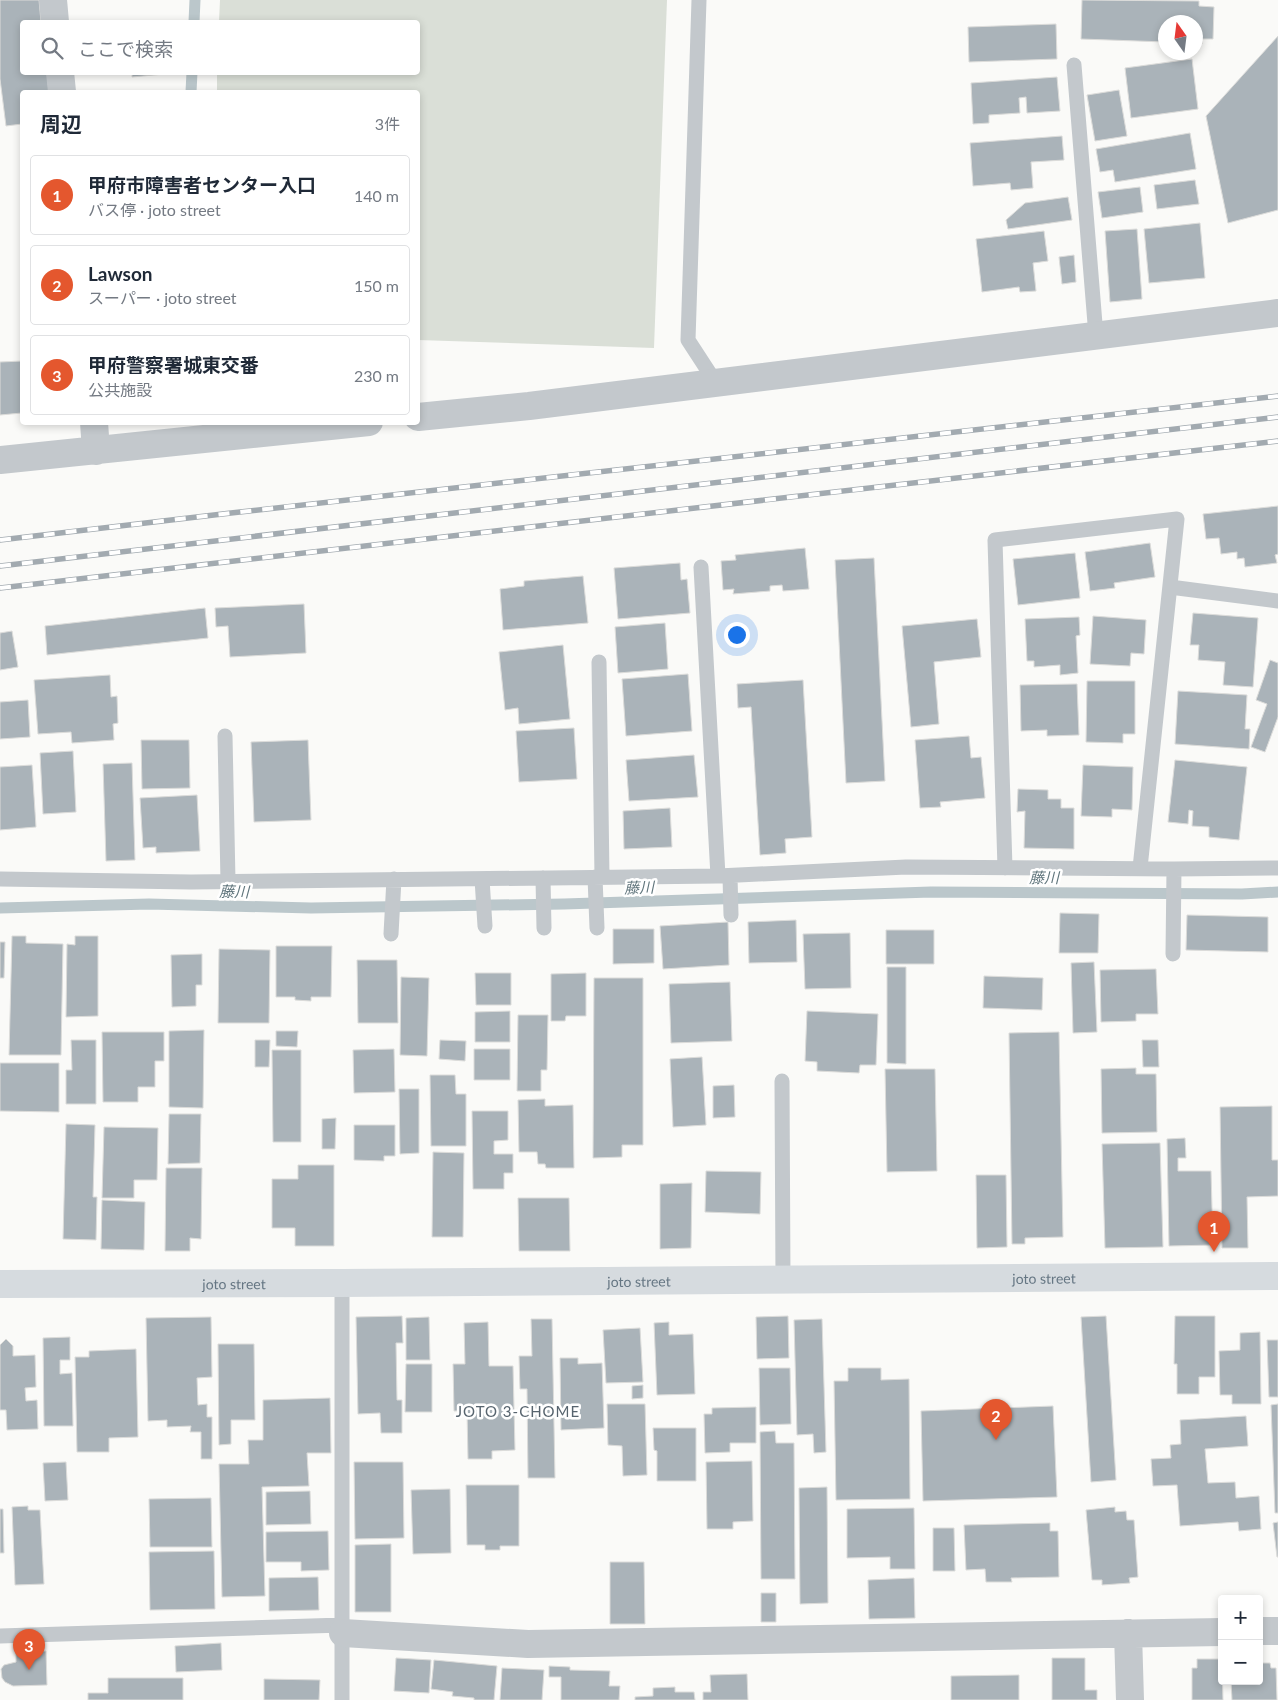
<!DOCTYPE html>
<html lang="ja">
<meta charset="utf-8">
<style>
body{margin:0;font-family:Lato,"Noto Sans JP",sans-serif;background:#f2f2f3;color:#1f2937}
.controls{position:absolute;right:15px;bottom:15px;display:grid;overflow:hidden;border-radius:5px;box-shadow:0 2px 8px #0003}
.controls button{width:45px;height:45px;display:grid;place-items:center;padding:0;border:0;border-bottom:1px solid #e0e1e3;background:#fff;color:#1f2937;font:25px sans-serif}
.compass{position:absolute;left:1158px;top:15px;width:45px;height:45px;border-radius:50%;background:#fff;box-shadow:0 2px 8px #0003;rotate:346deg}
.you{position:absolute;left:736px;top:634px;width:18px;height:18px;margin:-12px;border:4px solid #fff;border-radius:50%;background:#1a73e8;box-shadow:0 0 0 8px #1a73e833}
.badge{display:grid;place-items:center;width:32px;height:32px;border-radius:50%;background:#e4572e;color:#fff;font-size:16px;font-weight:700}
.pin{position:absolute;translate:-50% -41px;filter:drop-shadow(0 1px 2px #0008)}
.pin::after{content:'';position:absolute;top:26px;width:18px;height:15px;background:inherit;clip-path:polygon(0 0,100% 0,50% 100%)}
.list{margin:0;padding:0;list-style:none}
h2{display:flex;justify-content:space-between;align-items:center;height:65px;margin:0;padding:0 20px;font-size:21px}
h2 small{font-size:16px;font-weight:400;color:#747a83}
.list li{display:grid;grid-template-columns:32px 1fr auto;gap:15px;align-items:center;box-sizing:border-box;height:80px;margin:0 10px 10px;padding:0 10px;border:1px solid #e0e1e3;border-radius:5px}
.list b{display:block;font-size:19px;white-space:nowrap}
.list p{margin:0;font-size:16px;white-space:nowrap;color:#747a83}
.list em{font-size:16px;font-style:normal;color:#747a83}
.icon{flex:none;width:28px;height:28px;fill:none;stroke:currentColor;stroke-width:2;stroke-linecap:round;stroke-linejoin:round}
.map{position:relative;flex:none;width:1278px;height:1700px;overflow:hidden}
.search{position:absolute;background:#fff;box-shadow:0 2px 8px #0003;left:20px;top:20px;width:400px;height:55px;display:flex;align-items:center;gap:12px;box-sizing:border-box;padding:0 18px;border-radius:5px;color:#747a83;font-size:19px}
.panel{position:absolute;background:#fff;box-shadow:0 2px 8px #0003;left:20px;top:90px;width:400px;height:335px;border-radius:5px}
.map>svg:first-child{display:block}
.green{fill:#dadfd7}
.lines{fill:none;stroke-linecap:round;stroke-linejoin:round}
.stream{stroke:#bbc7cb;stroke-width:11}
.building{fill:#aab3b9;stroke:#dcdcda}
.lane{stroke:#c3c8cc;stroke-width:15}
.street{stroke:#c3c8cc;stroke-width:28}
.highway{stroke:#d6dbdf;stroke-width:28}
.rail-casing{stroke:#a2aab0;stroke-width:5.5}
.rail{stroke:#fff;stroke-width:4;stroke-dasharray:11;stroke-linecap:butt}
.labels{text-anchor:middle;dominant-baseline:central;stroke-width:5;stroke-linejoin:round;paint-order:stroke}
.street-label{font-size:14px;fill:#657683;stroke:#fff}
.water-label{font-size:15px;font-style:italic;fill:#60757c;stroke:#fff}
.neighbourhood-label{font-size:15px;letter-spacing:1px;fill:#57646e;stroke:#fff}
</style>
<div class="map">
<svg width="1278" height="1700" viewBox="0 0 1278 1700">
<rect width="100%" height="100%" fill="#fafaf8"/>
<path class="green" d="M220 0H667L654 348 418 340V92H217V73L418 72V22H219Z"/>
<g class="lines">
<path class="stream" d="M194 22 195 0
M191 92 192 72
M0 908 149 904 311 908 564 904 931 892 1242 894 1278 892"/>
</g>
<path class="building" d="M0 0H39L41 22H22V72H47L49 92H22V124L6 126 0 79Z
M1082 0 1199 1V6L1214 7 1213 39H1202V44L1196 43V22H1166V42L1081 39Z
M1056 24 1057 59 969 62 968 27Z
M1278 36V210L1228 223 1206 116Z
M1192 59 1198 109 1131 118 1125 68Z
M132 72H175V73L132 77Z
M1057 77 1060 111 1027 113 1026 97 1019 98 1020 113 989 115V123L973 124 971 83Z
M1119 90 1127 136 1095 141 1087 95Z
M1190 133 1196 169 1115 182 1113 170 1100 172 1096 149Z
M1062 136 1064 160 1031 162 1033 188 1011 190 1010 183 973 186 970 143Z
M1195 180 1199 204 1157 209 1154 185Z
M1140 187 1143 212 1102 218 1098 192Z
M1068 197 1072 220 1008 229 1006 220 1025 203Z
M1200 223 1205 278 1149 283 1144 229Z
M1137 229 1142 299 1110 302 1105 231Z
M1044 231 1048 261 1033 263 1036 291 1020 292 1019 287 982 292 976 239Z
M1074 255 1076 282 1062 284 1059 257Z
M22 361V413L0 415V362Z
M1278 506V554L1275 555 1277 563 1245 567 1244 558 1237 559V552L1221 554 1219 538 1206 539 1203 514Z
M1150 543 1155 577 1114 583 1115 588 1090 591 1085 552Z
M805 548 809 589 783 591 782 585 770 586V591L733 594 734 589 723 590 721 561 736 560 735 555Z
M1075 553 1080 598 1018 605 1013 559Z
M874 558 885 781 846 783 835 560Z
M680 563 681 580 687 579 690 613 618 619 614 568Z
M583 576 588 623 503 630 500 589 524 586V581Z
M304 604 306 653 230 657 228 626 216 627 215 608Z
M205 608 208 638 47 655 45 626Z
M1193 613 1258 618 1253 687 1223 685 1225 662 1198 660 1199 645H1190Z
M1093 616 1146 620 1144 654 1131 653 1130 666 1090 664Z
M1079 617 1080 635 1076 636 1078 673 1060 675V665L1034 667V661H1027L1025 619Z
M977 619 981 657 934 662 939 724 911 727 902 626Z
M665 623 668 669 618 673 615 627Z
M12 631 18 667 0 670V633Z
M563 645 570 719 519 724 518 708 505 710 499 652Z
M1270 660 1278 663V717L1265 752 1251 747 1267 704 1256 700Z
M688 674 692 731 626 736 622 679Z
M110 675 111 697 117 696 118 723 113 724 114 740 72 743 71 732 38 734 34 680Z
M803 680 812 837 785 839 786 853 760 855 751 707 738 708 737 684Z
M1087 681H1135V734H1123V743L1086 742Z
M1077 684 1079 735 1047 736V730L1021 731 1020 685Z
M1178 691 1247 695 1245 729H1250L1249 749 1175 744Z
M28 700 30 737 0 739V702Z
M574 728 577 779 519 782 516 731Z
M969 736 971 758 981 757 985 798 940 802 941 807 920 808 915 740Z
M141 740H189L190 788 142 789Z
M308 740 311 820 254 822 251 742Z
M73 751 76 812 43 814 40 753Z
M694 755 698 797 629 801 626 760Z
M1175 760 1247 767 1239 840 1209 837V827L1192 826 1193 811 1189 810 1188 824 1168 822Z
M132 763 135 860 106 861 103 764Z
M32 765 36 827 0 830V767Z
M1083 765 1133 767 1132 810 1112 809V817L1081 816Z
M1018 789 1048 790V799H1061V808H1074V849L1024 848 1025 811 1017 812Z
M197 795 200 851 156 853V847L143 848 140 798Z
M670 808 672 847 624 849 623 811Z
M1060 913 1099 914 1098 953H1059Z
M1187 915 1268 917V952L1186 950Z
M796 920 797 962 749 963 748 922Z
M728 922 729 965 663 969 660 926Z
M613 929H654V963L613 964Z
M886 930H934V964H886Z
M850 933 851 988 805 989 803 934Z
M12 936H26V943L63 944 61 1055H9Z
M75 936H98V1016L66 1017 67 944 75 945Z
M0 942H5L4 978H0Z
M276 946H332L331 997H311V1001L295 1000V997H276Z
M219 949 270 950 269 1023H218Z
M202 954V985H196V1006L172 1007 171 955Z
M357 960H397L398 1023H358Z
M1094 962 1097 1032 1073 1033 1071 963Z
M887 967H906V1064L887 1063Z
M1156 969 1158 1014H1136V1021L1101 1022 1100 970Z
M475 973H511V1005H476Z
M586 973V1016H566L565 1021H551V974Z
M984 976 1043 978 1042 1010 983 1008Z
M401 977 429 978 427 1056 400 1055Z
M594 978H643V1145H622V1157L593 1158Z
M730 982 732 1041 671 1043 669 984Z
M510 1011V1042H475V1012Z
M807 1011 878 1014 876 1065H860L859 1073 817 1071V1062L805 1061Z
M518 1015H548L547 1070H541V1091H517Z
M204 1030 203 1108 169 1107V1031Z
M276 1031H298L297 1047 276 1046Z
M102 1032H164V1061H155V1087H138V1102H103Z
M1059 1032 1063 1237 1025 1238V1244H1012L1009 1033Z
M71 1040H96V1104H66V1070H72Z
M255 1040H270L269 1067H255Z
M440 1040 466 1041 465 1061 439 1059Z
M1142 1040H1158L1159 1067H1143Z
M394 1049 395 1092 354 1093 353 1050Z
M474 1049H510V1080H474Z
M272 1050H301V1142H273Z
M702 1057 706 1125 673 1127 670 1059Z
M0 1063H59V1112L0 1111Z
M1136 1068V1074H1156L1157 1132 1102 1133 1101 1069Z
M885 1069H935L937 1171 887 1172Z
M430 1075H455L456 1094H466V1146H431Z
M734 1085 735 1117 713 1118V1086Z
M399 1089H419V1153L400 1154Z
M545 1099V1106L573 1105 574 1168H546L545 1164H538L537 1152H519L518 1100Z
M1272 1106V1160H1278V1196L1247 1197 1248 1248H1222L1220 1107Z
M472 1111H508V1140L494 1141V1154H513V1173H504V1189H473Z
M169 1114H201L200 1163 168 1164Z
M336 1118 335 1149H322V1119Z
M66 1124 95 1125 93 1197H97L96 1240 63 1239Z
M354 1125H395V1156H384V1161L354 1160Z
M104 1127 158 1128 157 1180H134V1198H102Z
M1185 1138 1186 1158H1178V1171H1211L1213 1245 1169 1246 1167 1139Z
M1160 1143 1163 1247 1105 1248 1102 1144Z
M433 1152 464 1153 463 1237H432Z
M298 1165H334V1246H295V1228H272V1179H298Z
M166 1168H202L201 1239 190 1238V1251H165Z
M706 1171 761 1172 760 1214 705 1212Z
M976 1175H1006L1007 1247 977 1248Z
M692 1183 691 1248 660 1249V1184Z
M518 1198H569L570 1251H519Z
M102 1200 145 1202 144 1250 101 1249Z
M402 1316 403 1343H396L397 1400H402V1433H381L380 1413 358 1414 356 1317Z
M788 1316 789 1358 757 1359 756 1317Z
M1106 1316 1116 1480 1091 1482 1081 1317Z
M1175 1316H1215V1377H1199V1394H1177V1364H1174Z
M211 1317 212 1377 197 1378 198 1405 207 1404V1417H212V1459H201V1432H190L191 1426 167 1427V1420L148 1421 146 1318Z
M429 1317 430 1360H406V1318Z
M531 1319H552L555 1478H528L527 1389H520L519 1356H532Z
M822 1319 826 1452 814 1453 813 1434 797 1435 794 1320Z
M488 1322 489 1366H513L515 1450 492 1451V1459H468L467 1411H454L453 1364H465L464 1323Z
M669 1322V1335L693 1334 695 1394 657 1395 654 1323Z
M640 1328 643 1382 606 1383 603 1330Z
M1260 1332 1261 1404H1232V1395H1220L1219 1351 1240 1350V1333Z
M70 1337V1360H60V1374L72 1373 73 1426H44L43 1338Z
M6 1339 13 1346V1356L35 1355 36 1387 25 1388 26 1401 37 1400 38 1429 7 1430 6 1410H0V1345Z
M1267 1340H1278V1397H1269Z
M218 1344H254L255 1420H231V1444L219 1445Z
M136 1349 138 1437 109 1438V1452H77L75 1357H89V1351Z
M560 1358H578V1364L602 1363 604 1428 561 1430Z
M406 1364H432V1412H405Z
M759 1368H790L791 1424 760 1425Z
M848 1368H881V1380L909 1379 910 1499 836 1500 834 1381H848Z
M643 1385V1398L632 1399V1386Z
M330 1398 331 1453H307L309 1486 262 1487 265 1596 222 1597 219 1464H249L248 1440H263V1400Z
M607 1404H645L647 1475 623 1476 622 1446 608 1445Z
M1278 1404V1513H1275L1271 1405Z
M1053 1406 1057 1497 923 1501 921 1411Z
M756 1407V1443H730V1452L705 1453 704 1414H712V1408Z
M1246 1416 1248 1446 1205 1449 1208 1483 1235 1482 1236 1498 1259 1496 1261 1529 1239 1531 1238 1522 1180 1526 1177 1485 1153 1486 1151 1459 1171 1458 1170 1445 1181 1444 1180 1420Z
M653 1428H696V1481H657V1451L654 1450Z
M775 1431 776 1443H794L795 1579H761L760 1432Z
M752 1461 753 1521 733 1522V1529H707L706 1462Z
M66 1462 68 1500 45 1501 43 1463Z
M354 1462H403L404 1538 355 1539Z
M466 1485H519V1546H500V1550H485V1545H467Z
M827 1487 828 1603 800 1604 799 1488Z
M450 1489 451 1553 413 1554 411 1490Z
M310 1491 311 1524 266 1525V1492Z
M211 1498 212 1547H150L149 1499Z
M28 1506V1510H40L44 1584 15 1585 12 1507Z
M1115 1507V1512L1126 1511 1127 1520H1134L1138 1577 1129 1578 1130 1583 1102 1585V1580H1092L1086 1510Z
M914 1508 915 1569H890V1557L847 1558V1509Z
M0 1509H3L4 1553H0Z
M1278 1522V1557H1277L1273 1523Z
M1050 1523V1531H1058L1059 1577 1011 1578 1012 1582H986L985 1569 966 1570 964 1525Z
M933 1528H954L955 1571H933Z
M328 1531 329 1570 301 1571V1562H266V1532Z
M391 1544V1612H355V1545Z
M214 1551 215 1609 150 1610 149 1552Z
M610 1562H644L645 1624H610Z
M318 1577 319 1610 269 1611V1578Z
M914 1578 915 1618 869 1619 868 1580Z
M761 1593H776V1622H761Z
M221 1643 222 1670 176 1672 175 1646Z
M46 1651 47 1685 13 1686 5 1682 2 1678 1 1669 4 1665 16 1662V1652Z
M396 1658 431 1660 429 1693 394 1691Z
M1052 1658H1085V1690H1097V1700H1052Z
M1259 1658 1261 1663H1270L1271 1668H1276L1277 1700H1232L1231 1681H1259Z
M1197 1659H1222L1223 1700H1192V1668H1197Z
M434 1660 497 1666 494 1700H474V1698L452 1696 453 1692 431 1689Z
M549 1666 570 1667V1670L610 1671 609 1686H620L619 1700H561V1677H549Z
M502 1668 544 1670 542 1700H500Z
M747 1674 748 1700H703V1692H711L710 1675Z
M1019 1675V1700H951V1676Z
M108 1678H183V1700H88V1693H108Z
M264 1679 320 1680 319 1700H264Z
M675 1687V1692H694L695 1700H635V1697L653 1696V1688Z"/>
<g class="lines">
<path class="lane" d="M699 0 688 340 716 383
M1074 65 1096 336
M701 567 718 876
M1170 587 1278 601
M599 662 602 877
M225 736 228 881
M1005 868 995 540 1177 519 1140 868
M730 876 731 915
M595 877 597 928
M543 878 544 928
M0 879 191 882 718 876 906 867 1174 869 1278 868
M482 879 485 926
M391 934 394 879
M1173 954 1174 869
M782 1081 783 1280
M342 1283V1700
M0 1636 343 1625"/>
<path class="street" d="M53 0 55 22
M60 72 62 92
M418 417 529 406 1278 313
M94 422 96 451
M0 460 369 422
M1259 1631H1278
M343 1633 528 1644 1222 1632
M1128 1633 1130 1700"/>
<path class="highway" id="s1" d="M0 1284 342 1283 1278 1276"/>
<defs>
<path id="rail" d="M0 540 231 513 1278 396
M0 566 1278 417
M0 588 1278 441"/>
</defs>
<use href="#rail" class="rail-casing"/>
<use href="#rail" class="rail"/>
</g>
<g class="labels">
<g class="street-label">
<text stroke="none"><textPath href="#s1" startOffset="1044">joto street</textPath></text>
<text stroke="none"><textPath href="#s1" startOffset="639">joto street</textPath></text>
<text stroke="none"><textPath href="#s1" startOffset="234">joto street</textPath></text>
</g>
<g class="water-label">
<text x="1044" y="877">藤川</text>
<text transform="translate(639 887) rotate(-2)">藤川</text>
<text transform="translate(234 891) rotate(1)">藤川</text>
</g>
<g class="neighbourhood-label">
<text x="518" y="1411">JOTO 3-CHOME</text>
</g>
</g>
</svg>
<div class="controls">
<button>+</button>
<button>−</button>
</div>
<svg class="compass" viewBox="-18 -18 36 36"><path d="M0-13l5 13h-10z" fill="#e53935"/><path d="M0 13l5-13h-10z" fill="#747a83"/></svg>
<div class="you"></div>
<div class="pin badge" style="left:1214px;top:1252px">1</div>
<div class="pin badge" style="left:996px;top:1440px">2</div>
<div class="pin badge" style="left:29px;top:1670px">3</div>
<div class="search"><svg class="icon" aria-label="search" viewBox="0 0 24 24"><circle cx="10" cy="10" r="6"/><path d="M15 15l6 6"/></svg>ここで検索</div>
<section class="panel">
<h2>周辺<small>3件</small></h2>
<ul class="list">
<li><span class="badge">1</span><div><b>甲府市障害者センター入口</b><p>バス停 · joto street</p></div><em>140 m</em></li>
<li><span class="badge">2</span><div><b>Lawson</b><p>スーパー · joto street</p></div><em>150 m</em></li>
<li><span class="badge">3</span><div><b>甲府警察署城東交番</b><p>公共施設</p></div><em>230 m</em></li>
</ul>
</section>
</div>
